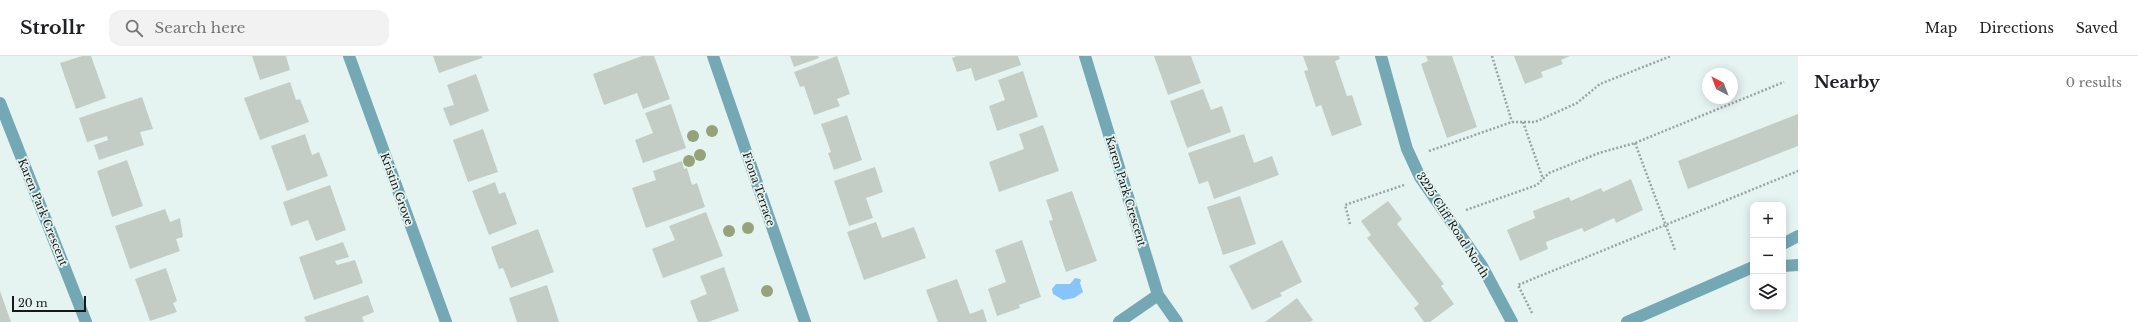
<!DOCTYPE html>
<meta charset="utf-8">
<style>
body{margin:0;font-family:"Libre Baskerville",serif;background:#f2f2f2;color:#202124}
.controls{position:absolute;right:12px;bottom:12px;display:grid;overflow:hidden;border-radius:8px;box-shadow:0 2px 10px #0003}
.controls button{width:36px;height:36px;display:grid;place-items:center;padding:0;border:0;border-bottom:1px solid #e0e0e0;background:#fff;color:#202124;font:20px sans-serif}
.compass{position:absolute;left:1702px;top:12px;width:36px;height:36px;border-radius:50%;background:#fff;box-shadow:0 2px 10px #0003;rotate:318deg}
.scale{position:absolute;left:12px;bottom:10px;width:74px;box-sizing:border-box;padding-left:4px;border:2px solid #141918;border-top:0;font-size:11px;line-height:14px;white-space:nowrap;color:#141918;-webkit-text-stroke:3px #e6f4f1;paint-order:stroke}
.list{margin:0;padding:0;list-style:none}
h2{display:flex;justify-content:space-between;align-items:center;height:52px;margin:0;padding:0 16px;font-size:17px}
h2 small{font-size:13px;font-weight:400;color:#757577}
.icon{flex:none;width:22px;height:22px;fill:none;stroke:currentColor;stroke-width:2;stroke-linecap:round;stroke-linejoin:round}
.map{position:relative;flex:none;width:1798px;height:266px;overflow:hidden}
header{display:flex;align-items:center;gap:24px;box-sizing:border-box;height:56px;padding:0 20px;background:#fff;border-bottom:1px solid #e0e0e0}
header strong{font-size:19px}
nav{display:flex;gap:22px;margin-inline-start:auto;font-size:14px}
.search{width:280px;height:36px;background:#f2f2f2;display:flex;align-items:center;gap:10px;box-sizing:border-box;padding:0 14px;border-radius:12px;color:#757577;font-size:15px}
main{display:flex}
aside{flex:1;background:#fff}
.map>svg:first-child{display:block}
.water{fill:#86c4fb}
.building{fill:#c3cdc5}
.lines{fill:none;stroke-linecap:round;stroke-linejoin:round}
.path{stroke:#99a4a2;stroke-width:2.5;stroke-dasharray:2 2;stroke-linecap:butt}
.minor{stroke:#75a8b5;stroke-width:12}
.tree{fill:#95a27a}
.labels{text-anchor:middle;dominant-baseline:central;stroke-width:3.5;stroke-linejoin:round;paint-order:stroke}
.street-label{font-size:11px;fill:#141918;stroke:#e6f4f1}
</style>
<header>
<strong>Strollr</strong>
<div class="search"><svg class="icon" aria-label="search" viewBox="0 0 24 24"><circle cx="10" cy="10" r="6"/><path d="M15 15l6 6"/></svg>Search here</div>
<nav><a>Map</a><a>Directions</a><a>Saved</a></nav>
</header>
<main>
<div class="map">
<svg width="1798" height="266" viewBox="0 0 1798 266">
<rect width="100%" height="100%" fill="#e6f4f1"/>
<path class="water" d="M1075 222 1080 223 1081 225 1080 227 1083 236 1074 242 1063 244 1053 238 1052 233 1056 228H1070Z"/>
<path class="building" d="M82 0H91L106 42 76 53 60 7Z
M252 0H286L290 14 260 24Z
M433 0H482V2L439 17Z
M642 0H654L670 43 643 53 637 37 604 49 593 18Z
M790 0H818L819 2 794 11Z
M837 0 850 38 837 43 840 50 814 59 804 30 800 31 794 16Z
M957 0H1018L1021 9 975 25 971 12 957 16 952 2Z
M1154 0H1191L1201 27 1168 39Z
M1303 0H1339L1340 3 1335 5 1347 40 1352 39 1362 69 1332 80 1321 49 1316 51 1304 15 1308 14Z
M1426 0H1452L1477 71 1447 82 1421 8 1428 5Z
M1514 0H1570L1561 4 1563 8 1541 16 1543 21 1525 28Z
M1023 15 1038 61 997 75 989 50 1005 44 998 24Z
M476 18 489 55 450 70 443 52 454 49 447 29Z
M290 26 296 44 300 43 309 66 260 84 244 42Z
M1203 33 1211 54 1222 50 1231 76 1187 92 1170 45Z
M142 41 153 73 140 76 144 89 99 104 94 89 108 84 107 80 87 86 79 62Z
M671 48 686 92 643 107 635 84 653 77 645 57Z
M1798 58V90L1688 133 1678 105Z
M847 59 862 104 834 114 828 97 831 96 821 68Z
M1043 69 1059 115 999 136 989 106 1024 93 1019 78Z
M483 73 498 116 468 126 453 84Z
M305 78 312 99 319 96 328 120 287 135 271 90Z
M1244 78 1254 107 1272 100 1279 119 1214 143 1208 125 1199 128 1188 97Z
M127 104 143 150 112 161 97 115Z
M682 105 684 113 687 112 692 129 697 127 705 151 646 172 632 132 656 124 653 115Z
M875 111 883 136 866 142 873 162 849 170 834 125Z
M1631 123 1643 154 1616 167 1614 162 1584 176 1582 172 1546 186 1548 193 1520 205 1507 174 1535 162 1533 155 1569 141 1571 145 1601 132 1603 136Z
M495 126 499 138 505 136 517 168 489 179 472 135Z
M330 129 346 174 316 185 308 164 291 170 283 146Z
M1072 135 1097 205 1066 216 1049 165 1053 164 1046 144Z
M1240 140 1256 188 1223 199 1207 151Z
M1388 145 1402 163 1397 168 1444 228 1441 230 1454 248 1430 266H1424L1414 252 1419 248 1367 182 1371 179 1361 165Z
M165 153 170 166 180 162 183 181 176 183 180 195 130 213 115 170Z
M706 156 723 200 663 222 652 193 675 184 669 170Z
M876 166 882 182 914 171 926 202 864 224 847 176Z
M538 173 554 216 511 232 503 212 499 213 491 191Z
M1022 184 1041 241 1019 249 1020 252 997 260 988 233 1006 226 995 194Z
M1282 184 1302 226 1280 237 1282 240 1252 254 1229 210Z
M343 186 349 201 335 205 337 209 355 204 363 227 314 244 299 201Z
M724 211 739 255 708 266H698L690 245 707 238 700 220Z
M166 212 177 245 173 247 177 256 150 265 135 223Z
M957 223 970 258 983 253 987 266H938L926 234Z
M547 229 559 266H517L509 242Z
M0 235 11 266H0Z
M368 239 374 256 362 261 364 266H306L304 261Z
M1297 242 1313 264 1310 266H1265Z"/>
<g class="lines">
<path class="path" d="M1492 0 1512 66
M1523 66 1543 123
M1635 87 1675 194
M1429 95 1512 66H1535L1577 47 1600 28 1671 0
M1466 154 1537 129 1549 117 1599 97 1635 87 1784 26
M1350 168 1345 149 1404 129
M1532 257 1518 229 1798 115"/>
<path class="minor" d="M349 0 446 266
M713 0 805 266
M1085 0 1158 239 1177 266
M1381 0 1407 93 1420 121 1482 210 1512 266
M0 47 86 266
M1783 188 1798 180
M1783 210 1798 209
M1119 266 1158 239
M1627 266 1753 211"/>
</g>
<g class="tree">
<circle cx="712" cy="75" r="6"/>
<circle cx="693" cy="80" r="6"/>
<circle cx="700" cy="99" r="6"/>
<circle cx="689" cy="105" r="6"/>
<circle cx="748" cy="172" r="6"/>
<circle cx="729" cy="175" r="6"/>
<circle cx="767" cy="235" r="6"/>
</g>
<g class="labels">
<g class="street-label">
<text transform="translate(397 133) rotate(70)">Kristin Grove</text>
<text transform="translate(759 133) rotate(71)">Fiona Terrace</text>
<text transform="translate(1126 135) rotate(73)">Karen Park Crescent</text>
<text transform="translate(43 156) rotate(68)">Karen Park Crescent</text>
<text transform="translate(1453 169) rotate(57)">3225 Cliff Road North</text>
</g>
</g>
</svg>
<div class="controls">
<button>+</button>
<button>−</button>
<button><svg class="icon" aria-label="layers" viewBox="0 0 24 24"><path d="M12 4l9 5-9 5-9-5zM3 14l9 5 9-5"/></svg></button>
</div>
<svg class="compass" viewBox="-18 -18 36 36"><path d="M0-13l5 13h-10z" fill="#e53935"/><path d="M0 13l5-13h-10z" fill="#757577"/></svg>
<div class="scale">20 m</div>
</div>
<aside>
<h2>Nearby<small>0 results</small></h2>
<ul class="list">
</ul>
</aside>
</main>
